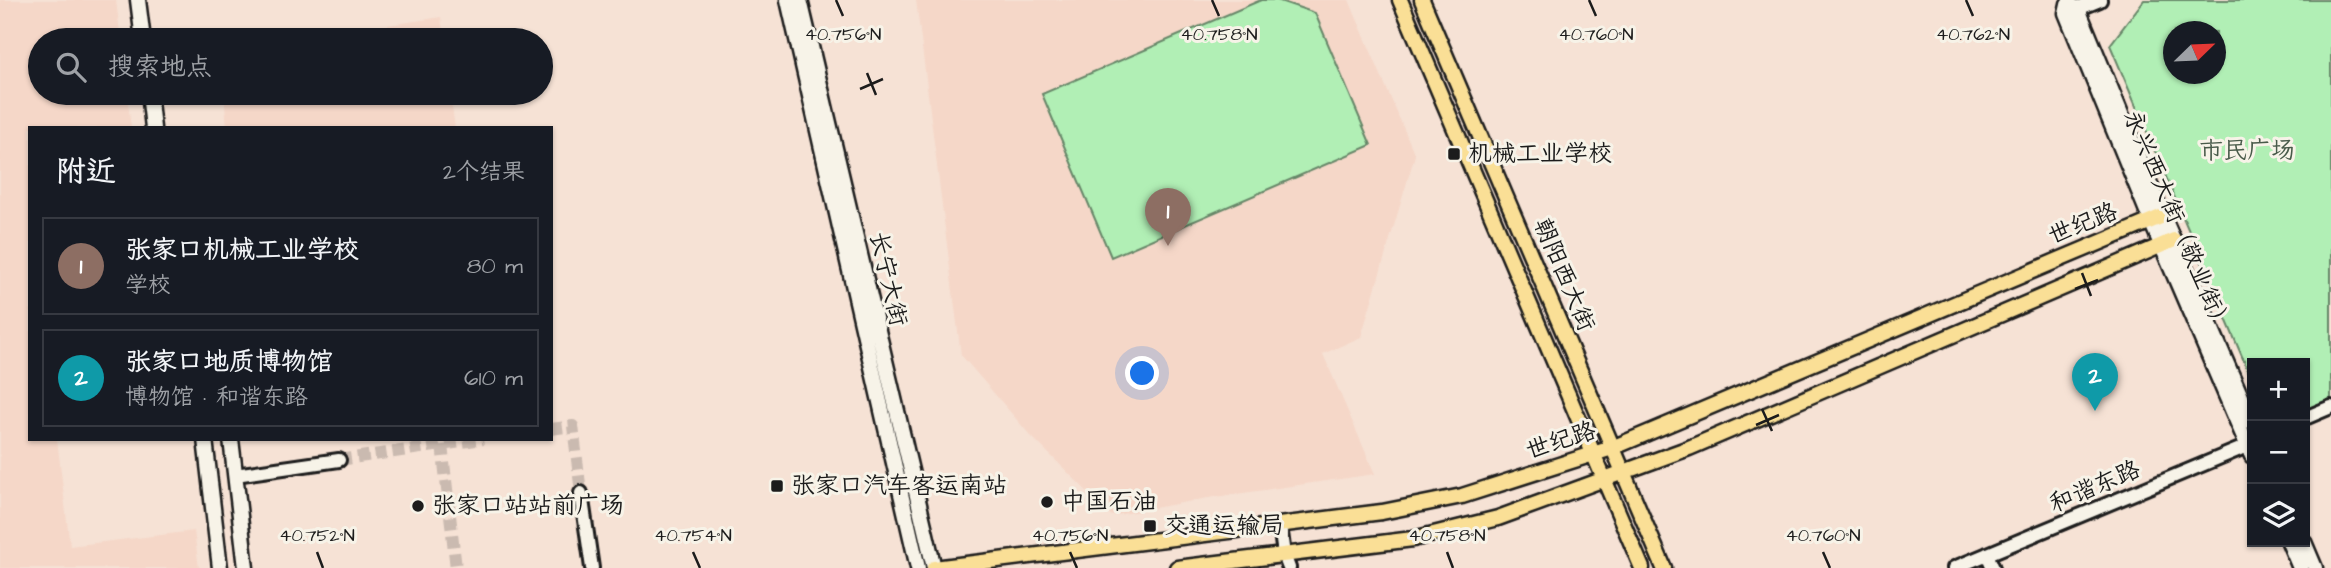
<!DOCTYPE html>
<html lang="zh">
<meta charset="utf-8">
<style>
body{margin:0;font-family:"Architects Daughter","LXGW WenKai TC",sans-serif;background:#20242c;color:#f1f3f6}
.controls{position:absolute;right:21px;bottom:21px;display:grid;overflow:hidden;border-radius:0px;box-shadow:0 2px 5px #0004}
.controls button{width:63px;height:63px;display:grid;place-items:center;padding:0;border:0;border-bottom:2px solid #363941;background:#171b24;color:#f1f3f6;font:35px sans-serif}
.compass{position:absolute;left:2163px;top:21px;width:63px;height:63px;border-radius:50%;background:#171b24;box-shadow:0 2px 5px #0004;rotate:67deg}
.you{position:absolute;left:1143px;top:374px;width:24px;height:24px;margin:-18px;border:5px solid #fff;border-radius:50%;background:#1a73e8;box-shadow:0 0 0 10px #1a73e833}
.badge{display:grid;place-items:center;width:46px;height:46px;border-radius:50%;background:#919294;color:#fff;font-size:23px;font-weight:700}
.pin{position:absolute;translate:-50% -58px;filter:drop-shadow(0 2px 4px #0008)}
.pin::after{content:'';position:absolute;top:37px;width:24px;height:21px;background:inherit;clip-path:polygon(0 0,100% 0,50% 100%)}
.list{margin:0;padding:0;list-style:none}
h2{display:flex;justify-content:space-between;align-items:center;height:91px;margin:0;padding:0 28px;font-size:30px}
h2 small{font-size:23px;font-weight:400;color:#9ea1a6}
.list li{display:grid;grid-template-columns:46px 1fr auto;gap:21px;align-items:center;box-sizing:border-box;height:98px;margin:0 14px 14px;padding:0 14px;border:2px solid #363941;border-radius:0px}
.list b{display:block;font-size:26px;white-space:nowrap}
.list p{margin:0;font-size:23px;white-space:nowrap;color:#9ea1a6}
.list em{font-size:23px;font-style:normal;color:#9ea1a6}
.icon{flex:none;width:38px;height:38px;fill:none;stroke:currentColor;stroke-width:2;stroke-linecap:round;stroke-linejoin:round}
.map{position:relative;flex:none;width:2331px;height:568px;overflow:hidden}
.search{position:absolute;background:#171b24;box-shadow:0 2px 5px #0004;left:28px;top:28px;width:525px;height:77px;display:flex;align-items:center;gap:18px;box-sizing:border-box;padding:0 24px;border-radius:38px;color:#9ea1a6;font-size:26px}
.panel{position:absolute;background:#171b24;box-shadow:0 2px 5px #0004;left:28px;top:126px;width:525px;height:315px;border-radius:0px}
.map>svg:first-child{display:block}
.built{fill:#f5d7c8}
.green{fill:#b1efb5;stroke:#668668;stroke-width:2;fill-rule:evenodd}
.lines{fill:none;stroke-linecap:round;stroke-linejoin:round}
.tertiary-tunnel{stroke:#cabab0;stroke-width:12;stroke-dasharray:12 6;stroke-linecap:butt}
.tertiary-casing{stroke:#1c1c1c;stroke-width:18}
.secondary-casing{stroke:#1c1c1c;stroke-width:19}
.primary-casing{stroke:#1c1c1c;stroke-width:19}
.tertiary{stroke:#f7f3e8;stroke-width:12}
.secondary{stroke:#f7f3e8;stroke-width:14}
.primary{stroke:#fadf96;stroke-width:14}
.ticks{fill:none;stroke:#1c1c1c;stroke-width:2.5}
.poi-dot{fill:#1c1c1c;stroke:#f7f3e8;stroke-width:2.5}
.labels{text-anchor:middle;dominant-baseline:central;stroke-width:6;stroke-linejoin:round;paint-order:stroke}
.park-label{font-size:24px;fill:#495b4a;stroke:#f7f3e8}
.poi-label{font-size:24px;fill:#1c1c1c;stroke:#f7f3e8;text-anchor:start}
.street-label{font-size:24px;fill:#1c1c1c;stroke:#f7f3e8}
.ticks-label{font-size:18px;text-anchor:middle;fill:#1c1c1c;stroke:#f7f3e8;stroke-width:6;stroke-linejoin:round;paint-order:stroke}
</style>
<div class="map">
<svg width="2331" height="568" viewBox="0 0 2331 568">
<rect width="100%" height="100%" fill="#f6e2d5"/>
<filter id="ink" filterUnits="userSpaceOnUse"><feTurbulence type="fractalNoise" baseFrequency=".0143" numOctaves="2"/><feDisplacementMap in="SourceGraphic" scale="14" xChannelSelector="R" yChannelSelector="G"/><feConvolveMatrix kernelMatrix="1 2 1 2 8 2 1 2 1" color-interpolation-filters="sRGB"/></filter>
<g filter="url(#ink)">
<path class="built" d="M0 0H116L121 40H40V93H127L131 128H30V439H57L70 546 194 531 199 568H0Z
M916 0H1349L1415 155 1361 337 1323 354 1375 474 1208 498 1112 516 1030 435 961 355Z
M441 17 444 40H292Z
M224 93H450L455 128H227Z"/>
<path class="green" d="M1261 0H1277L1315 13 1371 145 1111 257 1042 94Z
M2144 0H2331V400L2305 411V363H2252V380L2110 45ZM2174 32H2216V74H2174Z"/>
<g class="lines">
<path class="tertiary-tunnel" d="M551 429 573 426 581 493
M442 445 456 568
M339 460 483 439"/>
<defs>
<path id="tertiary" d="M2078 9 2100 0
M2305 418 2331 407
M235 475 339 460
M581 493 592 568
M1280 525 1284 555 1289 568
M1987 554 1993 568
M1954 568 2252 444"/>
<path id="secondary" d="M138 0 143 40
M788 0 918 568
M800 0 934 568
M149 93 153 128
M2252 422 2163 216 2078 9 2068 4 2066 13 2151 221 2252 456
M205 439 220 568
M231 439 246 568
M2289 542 2300 568
M2304 542 2315 568"/>
<path id="primary" d="M1400 0 1642 568
M1422 0 1664 568
M934 568 1382 512 1462 496 1612 448 2163 216
M1177 568 1413 539 1498 518 1689 448 2174 240"/>
</defs>
<use href="#tertiary" class="tertiary-casing"/>
<use href="#secondary" class="secondary-casing"/>
<use href="#primary" class="primary-casing"/>
<use href="#tertiary" class="tertiary"/>
<use href="#secondary" class="secondary"/>
<use href="#primary" class="primary"/>
</g>
</g>
<path class="ticks" d="M836 0 843 16M1212 0 1219 16M1589 0 1596 16M1966 0 1973 16M867 73 876 95M860 89 883 79M2082 273 2091 296M2075 289 2098 280M1762 409 1772 431M1756 425 1779 415M317 552 323 568M693 552 700 568M1070 552 1077 568M1447 552 1453 568M1823 552 1830 568"/>
<g class="poi-dot">
<rect x="1447" y="147" width="14" height="14" rx="3.5"/>
<rect x="770" y="479" width="14" height="14" rx="3.5"/>
<circle cx="1047" cy="502" r="7"/>
<circle cx="418" cy="506" r="7"/>
<rect x="1143" y="519" width="14" height="14" rx="3.5"/>
</g>
<g class="labels">
<g class="park-label">
<text x="2247" y="151">市民广场</text>
</g>
<g class="poi-label">
<text x="1468" y="154">机械工业学校</text>
<text x="791" y="486">张家口汽车客运南站</text>
<text x="1061" y="502">中国石油</text>
<text x="432" y="506">张家口站站前广场</text>
<text x="1164" y="526">交通运输局</text>
</g>
<g class="street-label">
<text transform="translate(2177 222) rotate(67)">永兴西大街（敬业街）</text>
<text transform="translate(2083 224) rotate(-22)">世纪路</text>
<text transform="translate(1564 275) rotate(67)">朝阳西大街</text>
<text transform="translate(888 279) rotate(77)">长宁大街</text>
<text transform="translate(1561 441) rotate(-18)">世纪路</text>
<text transform="translate(2095 487) rotate(-23)">和谐东路</text>
</g>
</g>
<g class="ticks-label">
<text x="1219" y="40">40.758°N</text>
<text x="843" y="40">40.756°N</text>
<text x="1596" y="40">40.760°N</text>
<text x="1973" y="40">40.762°N</text>
<text x="317" y="541">40.752°N</text>
<text x="693" y="541">40.754°N</text>
<text x="1070" y="541">40.756°N</text>
<text x="1447" y="541">40.758°N</text>
<text x="1823" y="541">40.760°N</text>
</g>
</svg>
<div class="controls">
<button>+</button>
<button>−</button>
<button><svg class="icon" aria-label="layers" viewBox="0 0 24 24"><path d="M12 4l9 5-9 5-9-5zM3 14l9 5 9-5"/></svg></button>
</div>
<svg class="compass" viewBox="-18 -18 36 36"><path d="M0-13l5 13h-10z" fill="#e53935"/><path d="M0 13l5-13h-10z" fill="#9ea1a6"/></svg>
<div class="you"></div>
<div class="pin badge" style="left:1168px;top:246px;background:#8d6e63">1</div>
<div class="pin badge" style="left:2095px;top:411px;background:#0f9aa8">2</div>
<div class="search"><svg class="icon" aria-label="search" viewBox="0 0 24 24"><circle cx="10" cy="10" r="6"/><path d="M15 15l6 6"/></svg>搜索地点</div>
<section class="panel">
<h2>附近<small>2个结果</small></h2>
<ul class="list">
<li><span class="badge" style="background:#8d6e63">1</span><div><b>张家口机械工业学校</b><p>学校</p></div><em>80 m</em></li>
<li><span class="badge" style="background:#0f9aa8">2</span><div><b>张家口地质博物馆</b><p>博物馆 · 和谐东路</p></div><em>610 m</em></li>
</ul>
</section>
</div>
